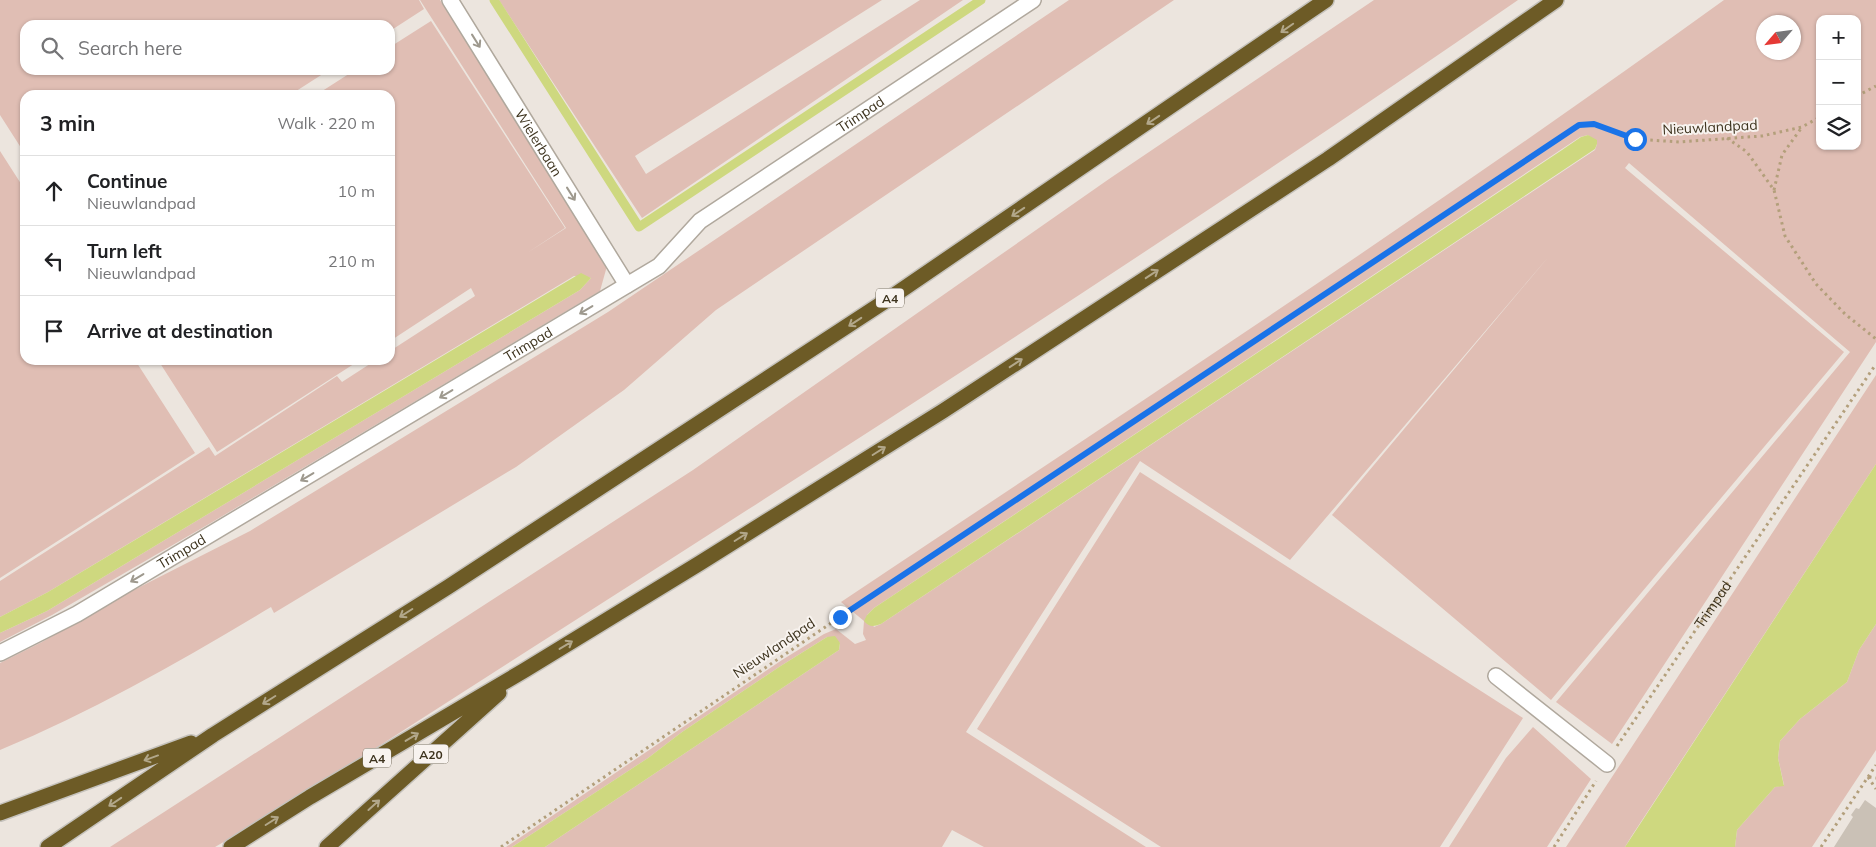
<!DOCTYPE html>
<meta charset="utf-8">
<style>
body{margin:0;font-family:Mulish,sans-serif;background:#f2f2f2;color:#202124}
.controls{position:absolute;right:15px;top:15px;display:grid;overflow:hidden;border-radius:10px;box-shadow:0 1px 4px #0004}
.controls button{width:45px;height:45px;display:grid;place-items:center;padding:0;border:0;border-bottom:1px solid #e0e0e0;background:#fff;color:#202124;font:25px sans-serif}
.compass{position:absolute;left:1756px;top:15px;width:45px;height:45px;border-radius:50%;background:#fff;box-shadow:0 1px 4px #0004;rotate:242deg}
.stop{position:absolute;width:15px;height:15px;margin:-11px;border:4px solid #1a73e8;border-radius:50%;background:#fff}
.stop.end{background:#1a73e8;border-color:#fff;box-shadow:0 1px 5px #0008}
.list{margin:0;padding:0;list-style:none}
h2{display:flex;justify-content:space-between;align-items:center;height:65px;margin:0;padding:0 20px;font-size:21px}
h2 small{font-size:16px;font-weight:400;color:#757577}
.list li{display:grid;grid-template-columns:32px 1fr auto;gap:15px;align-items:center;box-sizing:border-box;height:70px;padding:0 20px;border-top:1px solid #e0e0e0}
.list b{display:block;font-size:19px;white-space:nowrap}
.list p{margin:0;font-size:16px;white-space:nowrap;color:#757577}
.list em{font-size:16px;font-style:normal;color:#757577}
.icon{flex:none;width:28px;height:28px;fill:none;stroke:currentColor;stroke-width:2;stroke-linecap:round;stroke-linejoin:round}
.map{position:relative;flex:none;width:1876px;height:847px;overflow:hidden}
.search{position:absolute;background:#fff;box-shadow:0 1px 4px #0004;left:20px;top:20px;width:375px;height:55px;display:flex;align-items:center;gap:12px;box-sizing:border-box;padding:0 18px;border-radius:15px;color:#757577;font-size:19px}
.panel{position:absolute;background:#fff;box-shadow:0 1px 4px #0004;left:20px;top:90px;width:375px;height:275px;border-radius:15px}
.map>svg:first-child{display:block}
.green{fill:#e0beb4;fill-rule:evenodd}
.water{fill:#ced87f}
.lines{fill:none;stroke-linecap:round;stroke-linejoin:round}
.stream{stroke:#ced87f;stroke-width:9}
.building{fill:#cac1b6}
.minor-casing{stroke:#b0a89d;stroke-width:18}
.highway-casing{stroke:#c5c2bc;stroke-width:18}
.path{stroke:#b39f7b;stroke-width:3;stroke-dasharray:2.5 4;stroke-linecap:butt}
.minor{stroke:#fff;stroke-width:15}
.highway{stroke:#6d5b26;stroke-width:15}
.oneway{stroke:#b2a78a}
.oneway2{stroke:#9e998e}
.route{stroke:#1a73e8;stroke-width:6}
.labels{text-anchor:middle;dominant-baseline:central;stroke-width:4;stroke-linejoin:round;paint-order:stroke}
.shield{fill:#f8f3ef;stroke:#756d5d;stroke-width:1}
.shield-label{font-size:12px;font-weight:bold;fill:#3d331e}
.street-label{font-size:14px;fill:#3d331e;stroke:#f8f3ef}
</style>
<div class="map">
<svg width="1876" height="847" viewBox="0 0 1876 847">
<rect width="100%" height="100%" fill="#ece5de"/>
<path class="green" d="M0 0H419L424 9 390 31V25H25V70H329L290 95H25V154L0 115Z
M420 0H440L607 266 600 291 209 524 52 615 0 642V633L47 611 580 290 591 278 574 276 48 592 0 617V581L209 447 215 456 337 376 342 382 376 360H390V351L475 296 471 288 390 341V95H316L355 70H390V47L431 21 565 228 527 253 566 228Z
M499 0H882L635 156 646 174 920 0H963L642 218Z
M1069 0H1174L716 310 624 390 516 467 274 613 271 607C183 660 94 711 0 750V663L42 642 122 596 250 531 608 312Z
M1374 0H1518C1118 277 705 536 295 800L215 847H110L693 470 1109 179Z
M1724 0H1876V342L1612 744 1556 702 1850 352 1629 163 1625 168 1844 352 1551 700 1332 515 1550 255 1290 560 1140 461 966 732 1146 847H984L952 830 942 847H545L839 650 840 643 827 637 779 667 682 732 648 758 512 847H506L782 660 824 634 836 629 855 644 866 640 863 634 864 621 841 602C1137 404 1435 209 1724 0ZM1820 19H1857V146H1820ZM1764 22H1794V52H1764ZM1588 135 1597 144 1595 150 881 624 874 627 867 615 874 608 1580 137Z
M0 151 25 190V360H135L195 453 0 578Z
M158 360H360L217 452Z
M1876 375V464L1631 837 1625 847H1566Z
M1140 472 1523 718 1440 847H1161L977 729Z
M1876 624V750L1812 847H1735L1737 830 1775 787 1784 785 1778 758 1780 741 1800 719 1847 682 1859 650Z
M1533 727 1591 779 1547 847H1449L1506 758Z"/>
<path class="water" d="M1588 135 1597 140V144L1595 149 881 624C873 627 869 627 864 621L867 615 874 608 1562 150 1581 137Z
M581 273 591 278 580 290 47 611 0 633V617L48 592Z
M1876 464V624L1859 650 1847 682 1800 719 1780 741 1778 758 1784 786 1775 787 1737 830 1735 847H1625Z
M835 636 840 643 839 650 545 847H512L648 758 682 732 779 667 827 637Z"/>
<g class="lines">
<path class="stream" d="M494 0 639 227 981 0"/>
</g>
<path class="building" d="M1865 800 1876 808V847H1834L1853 817 1851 815 1856 808 1859 809Z"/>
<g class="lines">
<defs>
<g id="minor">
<path id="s2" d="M450 0 627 285"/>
<path id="s3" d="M0 653 77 614 659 266 700 221 1033 0"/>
<path d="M1496 676 1607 764"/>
</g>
<path id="highway" d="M0 813 191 743
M48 847 213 735 448 587 890 298 1326 0
M231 847 310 797 525 670 700 563 943 411 1328 159 1556 0
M327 847 499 693"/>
</defs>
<use href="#minor" class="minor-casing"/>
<use href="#highway" class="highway-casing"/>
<g class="path">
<path d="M1857 96 1876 86"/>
<path d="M1727 138 1747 152 1774 190 1785 236 1816 284 1845 314 1876 339"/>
<path d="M1774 190 1782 155 1802 127"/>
<path id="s1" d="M1617 746 1876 364"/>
<path d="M1868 777 1876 789"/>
<path d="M1869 777 1876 778"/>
<path d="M501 847 840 617 1579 125 1594 124 1635 139 1679 142 1762 136 1802 127 1820 117"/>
<path d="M1554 847 1596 781"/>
<path d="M1821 847 1876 765"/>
</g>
<use href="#minor" class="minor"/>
<use href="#highway" class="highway"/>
</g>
<defs><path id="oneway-shaft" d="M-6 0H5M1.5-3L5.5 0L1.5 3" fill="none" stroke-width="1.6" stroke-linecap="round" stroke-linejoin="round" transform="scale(1.25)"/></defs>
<g class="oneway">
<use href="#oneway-shaft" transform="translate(1287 28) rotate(145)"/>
<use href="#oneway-shaft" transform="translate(1153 120) rotate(146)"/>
<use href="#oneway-shaft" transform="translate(1018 212) rotate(146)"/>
<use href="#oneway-shaft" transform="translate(1152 274) rotate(-33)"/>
<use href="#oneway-shaft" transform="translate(855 322) rotate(147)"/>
<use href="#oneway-shaft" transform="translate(1016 363) rotate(-33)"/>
<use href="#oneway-shaft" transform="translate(879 451) rotate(-32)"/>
<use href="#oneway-shaft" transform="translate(741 537) rotate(-32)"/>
<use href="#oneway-shaft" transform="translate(406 613) rotate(148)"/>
<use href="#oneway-shaft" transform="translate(566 645) rotate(-31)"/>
<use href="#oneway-shaft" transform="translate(269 700) rotate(148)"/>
<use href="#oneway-shaft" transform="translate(412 737) rotate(-31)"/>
<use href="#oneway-shaft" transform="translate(151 758) rotate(160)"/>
<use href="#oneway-shaft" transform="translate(115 802) rotate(146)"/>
<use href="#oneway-shaft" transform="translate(374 805) rotate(-42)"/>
<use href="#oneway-shaft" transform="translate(272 821) rotate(-32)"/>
</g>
<g class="oneway2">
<use href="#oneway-shaft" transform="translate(476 41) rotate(58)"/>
<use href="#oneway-shaft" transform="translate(571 194) rotate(58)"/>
<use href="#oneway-shaft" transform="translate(586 310) rotate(149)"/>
<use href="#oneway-shaft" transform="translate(446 394) rotate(149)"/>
<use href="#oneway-shaft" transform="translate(307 477) rotate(149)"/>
<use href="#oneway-shaft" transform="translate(137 578) rotate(149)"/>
</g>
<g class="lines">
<path class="route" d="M840 617 1579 125 1594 124 1635 139"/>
</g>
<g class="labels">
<g class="shield">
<rect x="876" y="288.5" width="28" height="19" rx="4"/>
<rect x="413.5" y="744.5" width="35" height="19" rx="4"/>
<rect x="363" y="748.5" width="28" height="19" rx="4"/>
</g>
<g class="shield-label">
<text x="890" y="298">A4</text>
<text x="431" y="754">A20</text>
<text x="377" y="758">A4</text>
</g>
<g class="street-label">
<text stroke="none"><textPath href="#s3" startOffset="1018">Trimpad</textPath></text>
<text transform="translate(1710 127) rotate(-3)">Nieuwlandpad</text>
<text stroke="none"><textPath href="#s2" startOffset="168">Wielerbaan</textPath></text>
<text stroke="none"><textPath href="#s3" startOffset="612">Trimpad</textPath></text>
<text stroke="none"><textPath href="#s3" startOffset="208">Trimpad</textPath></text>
<text stroke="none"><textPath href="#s1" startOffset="171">Trimpad</textPath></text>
<text transform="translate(774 648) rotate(-34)">Nieuwlandpad</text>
</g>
</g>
</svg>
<div class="controls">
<button>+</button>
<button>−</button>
<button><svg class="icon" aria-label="layers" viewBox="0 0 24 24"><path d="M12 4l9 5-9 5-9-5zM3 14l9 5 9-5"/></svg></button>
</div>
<svg class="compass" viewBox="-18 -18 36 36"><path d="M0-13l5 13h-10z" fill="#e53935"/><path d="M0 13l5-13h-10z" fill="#757577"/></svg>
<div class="stop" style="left:1635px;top:139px"></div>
<div class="stop end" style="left:840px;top:617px"></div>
<div class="search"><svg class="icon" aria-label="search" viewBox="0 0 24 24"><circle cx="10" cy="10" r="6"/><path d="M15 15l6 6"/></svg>Search here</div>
<section class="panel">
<h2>3 min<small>Walk · 220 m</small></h2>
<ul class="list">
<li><svg class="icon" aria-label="ahead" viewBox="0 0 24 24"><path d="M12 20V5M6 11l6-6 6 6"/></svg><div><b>Continue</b><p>Nieuwlandpad</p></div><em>10 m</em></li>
<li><svg class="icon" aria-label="left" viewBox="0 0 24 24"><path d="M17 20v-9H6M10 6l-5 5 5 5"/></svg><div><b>Turn left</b><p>Nieuwlandpad</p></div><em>210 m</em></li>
<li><svg class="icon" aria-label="arrive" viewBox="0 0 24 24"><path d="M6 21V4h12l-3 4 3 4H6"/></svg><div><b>Arrive at destination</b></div></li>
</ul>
</section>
</div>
